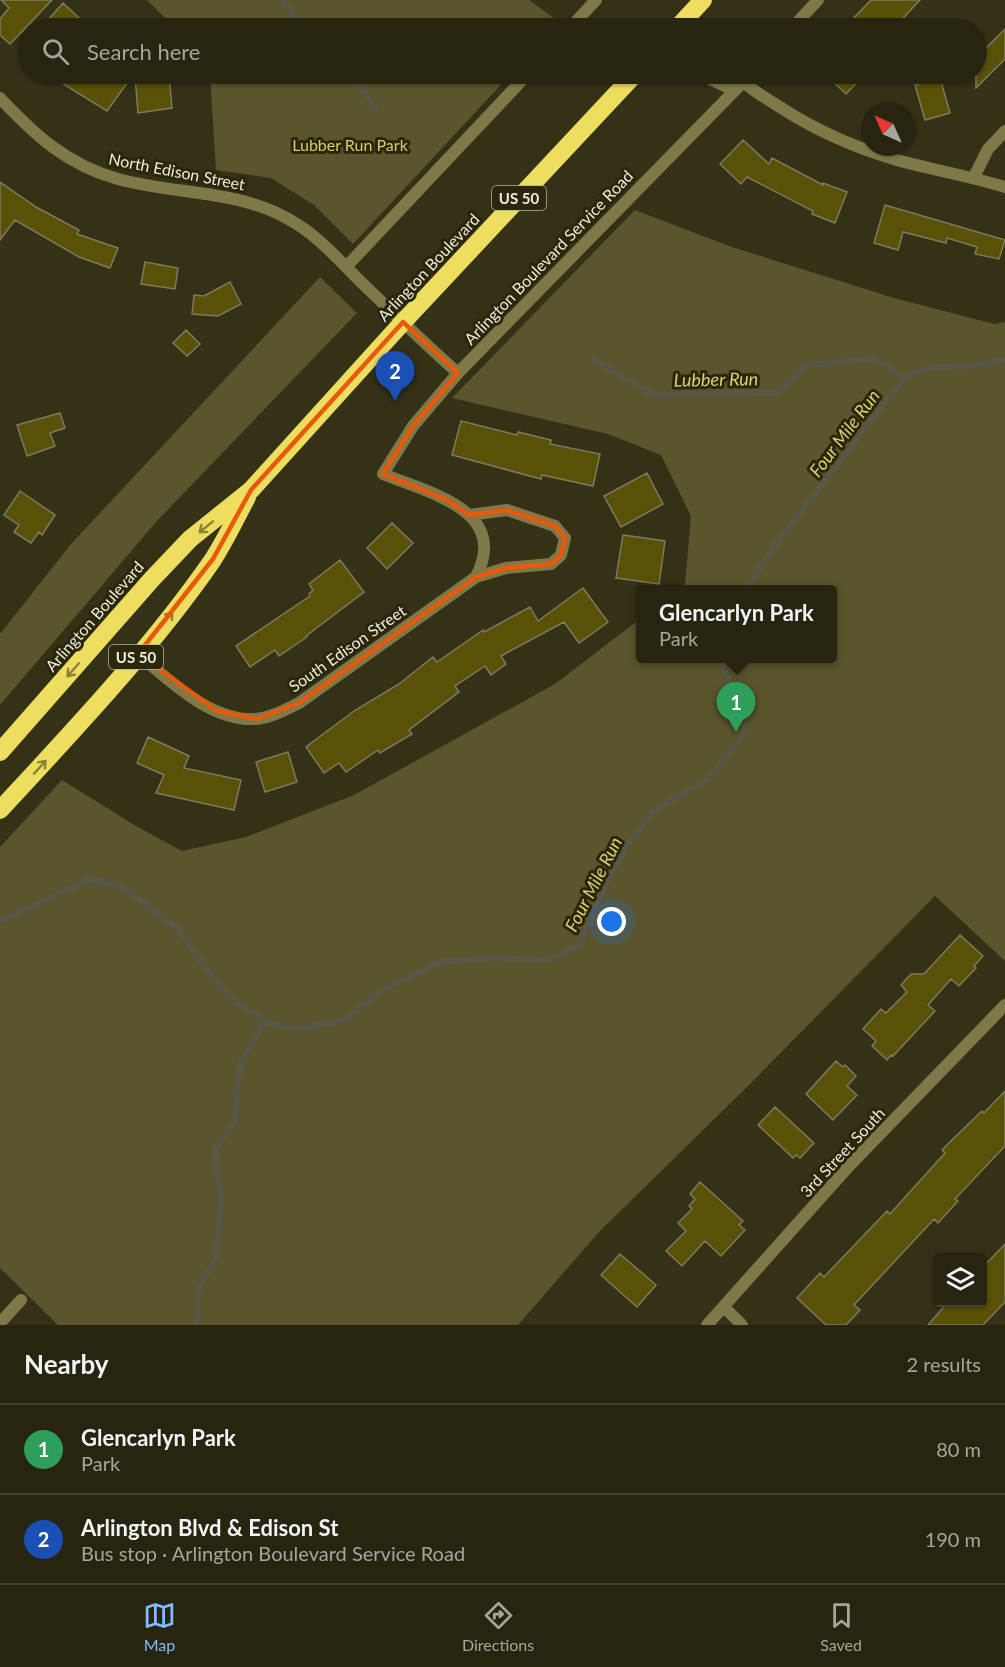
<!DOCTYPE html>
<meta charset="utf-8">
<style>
body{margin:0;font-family:Lato,sans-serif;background:#2f2d19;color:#f1f3f6}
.controls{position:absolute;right:18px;bottom:18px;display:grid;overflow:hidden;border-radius:6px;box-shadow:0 2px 4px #0004}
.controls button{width:54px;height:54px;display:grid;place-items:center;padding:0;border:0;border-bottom:2px solid #434230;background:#272510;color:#f1f3f6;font:30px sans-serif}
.compass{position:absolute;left:861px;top:102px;width:54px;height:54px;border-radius:50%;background:#272510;box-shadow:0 2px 4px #0004;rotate:315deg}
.you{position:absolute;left:612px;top:922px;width:21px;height:21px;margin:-15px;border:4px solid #fff;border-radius:50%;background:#1a73e8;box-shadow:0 0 0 9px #1a73e833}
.badge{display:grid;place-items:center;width:39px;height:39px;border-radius:50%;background:#84bcfb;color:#fff;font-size:20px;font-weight:700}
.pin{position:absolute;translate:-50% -50px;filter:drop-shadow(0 2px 3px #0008)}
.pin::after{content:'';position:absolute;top:32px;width:21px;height:18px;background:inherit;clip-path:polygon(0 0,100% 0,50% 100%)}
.popup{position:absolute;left:636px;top:585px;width:201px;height:78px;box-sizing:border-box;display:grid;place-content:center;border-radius:6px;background:#272510;filter:drop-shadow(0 2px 4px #0005);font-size:20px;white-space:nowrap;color:#a4a59f}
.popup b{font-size:22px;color:#f1f3f6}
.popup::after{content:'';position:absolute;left:50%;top:100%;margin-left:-12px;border:12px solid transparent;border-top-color:#272510}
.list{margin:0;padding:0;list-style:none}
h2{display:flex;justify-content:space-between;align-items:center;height:78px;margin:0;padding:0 24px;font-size:26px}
h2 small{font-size:20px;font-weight:400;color:#a4a59f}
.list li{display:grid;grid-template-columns:39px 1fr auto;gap:18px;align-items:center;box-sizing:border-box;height:90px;padding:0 24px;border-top:2px solid #434230}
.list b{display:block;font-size:22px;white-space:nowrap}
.list p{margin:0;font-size:20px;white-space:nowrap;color:#a4a59f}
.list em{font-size:20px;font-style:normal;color:#a4a59f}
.icon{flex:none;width:33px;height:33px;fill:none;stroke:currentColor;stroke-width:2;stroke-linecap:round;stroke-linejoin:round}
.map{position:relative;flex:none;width:1005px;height:1325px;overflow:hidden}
.search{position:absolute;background:#272510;box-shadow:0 2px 4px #0004;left:18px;right:18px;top:18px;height:66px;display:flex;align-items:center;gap:15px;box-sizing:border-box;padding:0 21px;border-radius:33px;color:#a4a59f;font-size:22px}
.sheet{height:258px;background:#272510}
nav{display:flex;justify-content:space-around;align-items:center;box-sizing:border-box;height:84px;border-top:2px solid #434230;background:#272510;font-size:16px;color:#a4a59f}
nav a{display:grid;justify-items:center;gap:3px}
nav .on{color:#84bcfb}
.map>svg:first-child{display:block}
.green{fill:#5a552d}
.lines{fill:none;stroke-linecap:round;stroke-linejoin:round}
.stream{stroke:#595745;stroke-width:6}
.building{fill:#595108;stroke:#7d7a5e;stroke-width:1.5}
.street{stroke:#7f794a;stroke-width:12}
.highway{stroke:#eede60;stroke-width:18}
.oneway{stroke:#8c8236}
.marked{fill:none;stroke:#e8590c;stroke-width:4.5;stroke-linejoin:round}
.labels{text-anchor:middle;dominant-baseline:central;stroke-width:6;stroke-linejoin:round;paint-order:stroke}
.shield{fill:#2a270c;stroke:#b2b19e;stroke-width:1.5}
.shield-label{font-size:15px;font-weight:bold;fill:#edecdc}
.park-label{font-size:16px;fill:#d8cc6e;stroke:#2a270c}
.street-label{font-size:16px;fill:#edecdc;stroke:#2a270c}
.water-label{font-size:18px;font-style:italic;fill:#dbcf72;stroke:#2a270c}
</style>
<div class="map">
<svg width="1005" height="1325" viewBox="0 0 1005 1325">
<rect width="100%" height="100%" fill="#343116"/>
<path class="green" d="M147 0H529L558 21 551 28H175Z
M210 74H511L353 244 314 205 271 178 216 170Z
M635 210 729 246 894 298 994 324 1005 322V961L935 896 751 1083 599 1232 518 1325H58L0 1268V847L62 780 136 826 182 851 246 837 354 795 555 684 640 619V658H832V590L678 589 685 584 691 516 661 455 608 434 452 398Z
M320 277 357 313 156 522 0 705V634L71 544Z"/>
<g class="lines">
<path class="stream" d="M282 0 303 28
M347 74 356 79 375 110
M593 359 653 395 777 393 806 365 874 359 905 377
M746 590 773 548 905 377 932 367 972 366 1005 360
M0 921 91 879 123 887 179 930 211 976 235 1002 265 1021 295 1030 346 1019 383 989 441 962 490 958 550 960 580 944 600 895 626 847 652 812 708 779 745 732 737 694 718 658
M197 1325 198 1289 217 1256 221 1198 215 1149 235 1122 238 1077 241 1062 265 1021"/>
</g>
<path class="building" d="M1 0H52L10 44 0 35V19L9 8Z
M871 0H920L894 28H844Z
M63 3 79 18 69 28H55L47 21Z
M1005 29V59L976 88V41L985 49Z
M47 74H121L130 79 107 111Z
M169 74 172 108 138 113 135 76Z
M825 74H865L846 94Z
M940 78 950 113 925 120 915 85Z
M743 140 769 164 772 158 823 185V183L847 192 835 223 812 214 813 211 747 177 741 184 720 164Z
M0 182 36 207 79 230 77 234 118 248 110 268 79 257 15 220 0 240Z
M885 205 1005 240 999 259 975 254 977 247 947 238 946 243 903 232 898 250 874 243Z
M145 262 178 268 175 289 141 284Z
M230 282 241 304 218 316 192 314 194 295 204 296Z
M186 330 200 344 187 356 173 343Z
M60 413 65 428 50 433 55 446 27 456 17 425Z
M461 421 517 435 518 432 551 440 550 444 600 454 593 486 542 475 541 479 452 455Z
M647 473 663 504 621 527 604 496Z
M20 491 55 515 42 535 39 532 31 543 14 532 19 525 4 515Z
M392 523 413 543 387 569 367 548Z
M623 535 665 541 659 584 616 578Z
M340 560 364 592 306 636 307 637 279 656 275 650 250 667 236 646 310 596 309 594 313 590 309 584Z
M583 588 608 622 579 643 564 622 501 656 506 664 491 675 485 666 455 686 459 692 409 730 412 734 380 753 378 750 346 772 339 763 324 773 306 747 354 711 399 684 433 657 437 662 483 630 484 632 530 607 538 621Z
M148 737 189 756 184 768 241 780 234 810 156 793 164 775 137 763Z
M288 752 297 782 265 792 256 762Z
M960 935 983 956 974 966 976 968 959 986 951 979 928 1005 935 1011 893 1056 891 1055 887 1060 872 1046 876 1041 863 1029 881 1009 886 1013 907 992 901 985 911 974H924Z
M836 1061 843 1067 845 1065 856 1076 847 1086 857 1095 833 1120 806 1094Z
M1005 1091V1146L955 1199 958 1201 938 1223 934 1219 854 1305 860 1310 846 1325H826L797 1298 820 1273 824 1277 887 1211 890 1214 945 1153 942 1150 953 1139 982 1111 984 1113Z
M775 1107 814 1143 800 1158 796 1155 793 1158 758 1125Z
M700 1182 743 1221 739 1225 745 1230 721 1256 705 1241 682 1266 666 1251 686 1231 678 1223 692 1209 689 1206 695 1199 690 1194Z
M1005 1244V1302L983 1325H928L948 1302H982V1268Z
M620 1254 656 1285 637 1307 601 1275Z"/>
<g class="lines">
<path class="street" d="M570 28 596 0
M792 28 818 0
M700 74 725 86 743 83
M736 74C749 89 766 98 783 109 819 132 856 148 897 160 933 170 969 176 1005 187
M0 98C35 135 67 165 118 179 176 195 237 189 290 220 316 234 338 259 359 280 391 311 424 343 458 373
M974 177 988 149 1005 131
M346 267 528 74
M469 515 507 510 555 526 565 538 561 555 551 564 506 568 476 577
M138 654C170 681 210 721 255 719 270 718 285 710 299 703L476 577C510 510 429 493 383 474L413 426 458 373 751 74
M724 1307 742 1325
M0 1323 21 1300
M707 1325 849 1166 1005 1005"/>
<path class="highway" d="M677 28 703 0
M0 752 152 579 190 539 251 490 403 322 635 74
M0 810C72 732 151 649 212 561 225 541 236 518 247 497"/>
</g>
<defs><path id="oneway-shaft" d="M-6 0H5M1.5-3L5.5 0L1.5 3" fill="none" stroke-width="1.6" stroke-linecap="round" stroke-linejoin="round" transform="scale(1.5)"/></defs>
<g class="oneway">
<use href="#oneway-shaft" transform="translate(206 527) rotate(141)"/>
<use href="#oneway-shaft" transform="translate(167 619) rotate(-50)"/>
<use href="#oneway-shaft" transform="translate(73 670) rotate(131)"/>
<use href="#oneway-shaft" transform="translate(40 767) rotate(-48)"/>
</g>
<path class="marked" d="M403 322 458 373 413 426 383 474 447 500 469 515 507 510 555 526 565 538 561 555 551 564 506 568 476 577 299 703 257 719 217 711 138 654 213 559 251 490Z"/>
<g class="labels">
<g class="shield">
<rect x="492" y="186" width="54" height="24" rx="4.5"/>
<rect x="109" y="645" width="54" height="24" rx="4.5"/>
</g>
<g class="shield-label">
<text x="519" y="198">US 50</text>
<text x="136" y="657">US 50</text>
</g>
<g class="park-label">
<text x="350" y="144">Lubber Run Park</text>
</g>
<g class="street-label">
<text transform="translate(177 171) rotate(11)">North Edison Street</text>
<text transform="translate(548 257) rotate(-46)">Arlington Boulevard Service Road</text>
<text transform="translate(428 267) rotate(-47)">Arlington Boulevard</text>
<text transform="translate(94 616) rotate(-49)">Arlington Boulevard</text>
<text transform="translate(347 648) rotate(-35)">South Edison Street</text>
<text transform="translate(842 1152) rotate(-47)">3rd Street South</text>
</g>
<g class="water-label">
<text transform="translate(716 379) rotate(-1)">Lubber Run</text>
<text transform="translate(844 433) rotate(-53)">Four Mile Run</text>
<text transform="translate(593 884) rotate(-63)">Four Mile Run</text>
</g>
</g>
</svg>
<div class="controls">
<button><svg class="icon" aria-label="layers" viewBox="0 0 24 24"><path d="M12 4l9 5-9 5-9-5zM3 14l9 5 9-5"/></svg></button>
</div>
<svg class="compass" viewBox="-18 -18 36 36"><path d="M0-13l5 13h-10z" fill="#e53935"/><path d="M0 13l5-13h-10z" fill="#a4a59f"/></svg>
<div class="you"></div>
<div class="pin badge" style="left:736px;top:732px;background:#2e9e5b">1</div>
<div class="popup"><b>Glencarlyn Park</b>Park</div>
<div class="pin badge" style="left:395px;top:401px;background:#1a4fb4">2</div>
<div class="search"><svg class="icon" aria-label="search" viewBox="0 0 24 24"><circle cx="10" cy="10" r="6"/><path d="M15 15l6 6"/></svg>Search here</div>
</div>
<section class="sheet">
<h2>Nearby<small>2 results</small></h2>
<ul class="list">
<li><span class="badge" style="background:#2e9e5b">1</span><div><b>Glencarlyn Park</b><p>Park</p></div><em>80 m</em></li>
<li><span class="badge" style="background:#1a4fb4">2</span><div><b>Arlington Blvd &amp; Edison St</b><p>Bus stop · Arlington Boulevard Service Road</p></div><em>190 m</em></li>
</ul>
</section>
<nav>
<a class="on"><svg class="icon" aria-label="map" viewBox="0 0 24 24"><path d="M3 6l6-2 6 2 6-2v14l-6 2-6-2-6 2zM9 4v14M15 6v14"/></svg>Map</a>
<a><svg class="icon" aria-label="directions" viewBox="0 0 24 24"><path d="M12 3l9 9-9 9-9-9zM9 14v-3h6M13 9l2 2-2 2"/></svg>Directions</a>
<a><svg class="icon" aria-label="saved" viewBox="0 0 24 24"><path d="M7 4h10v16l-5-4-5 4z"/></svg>Saved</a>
</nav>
